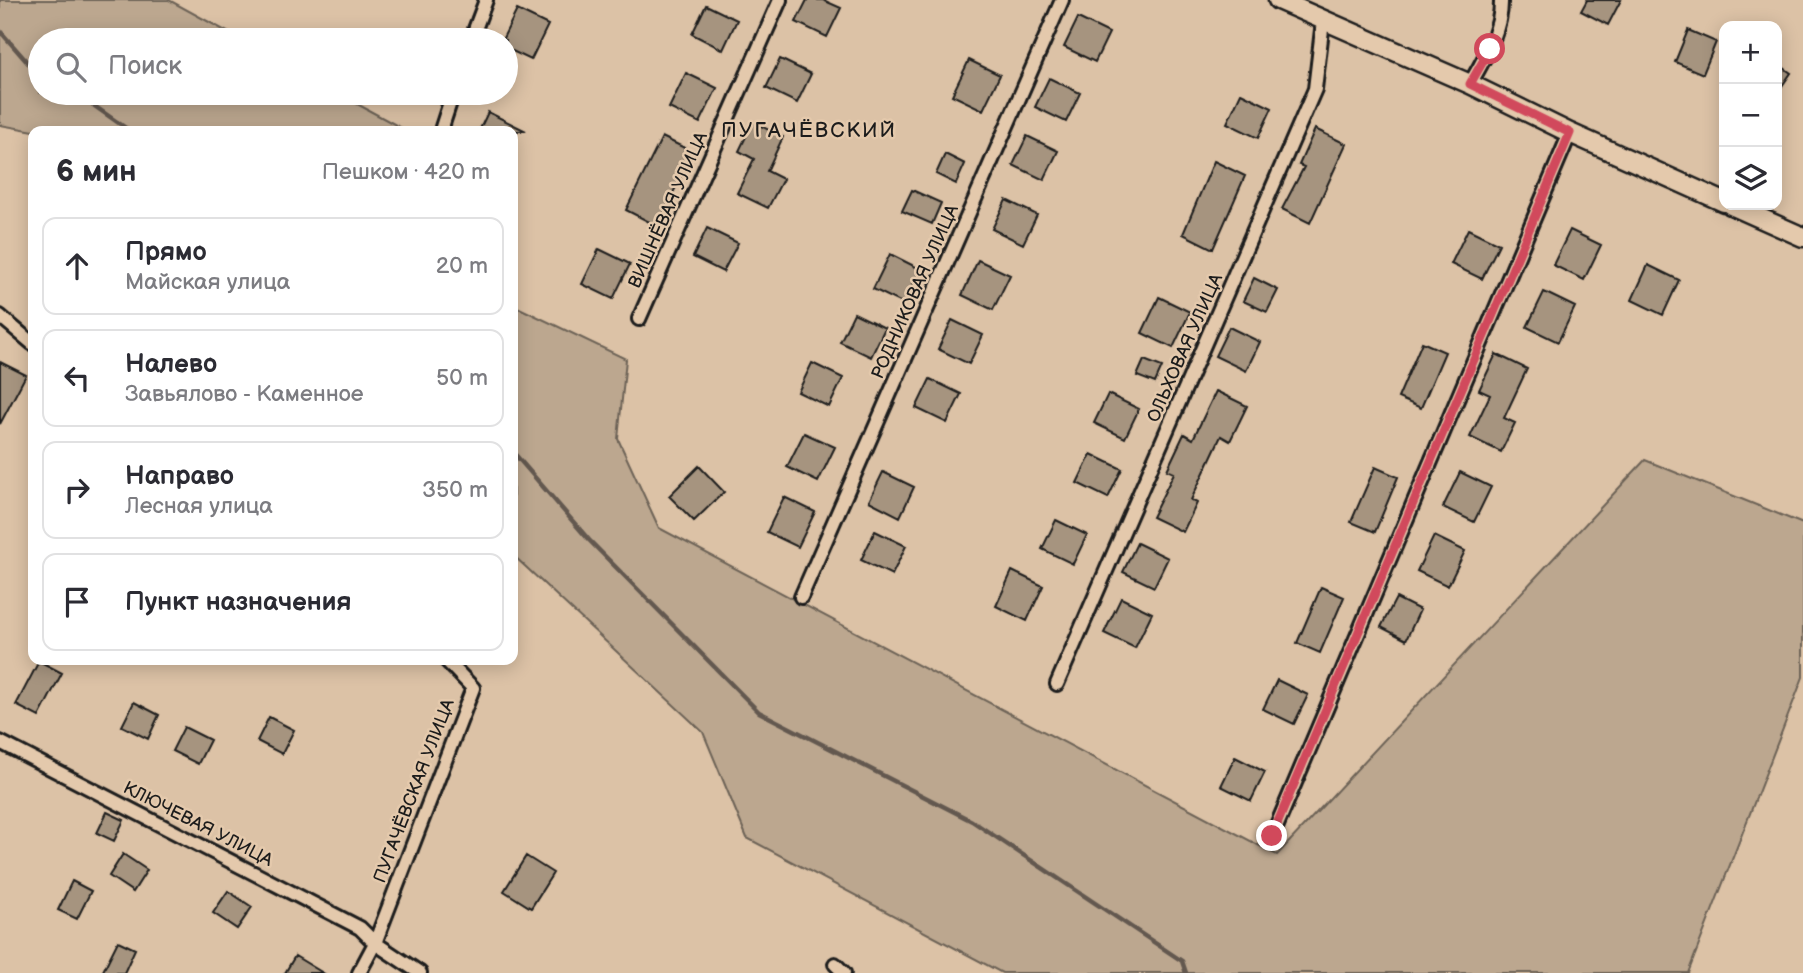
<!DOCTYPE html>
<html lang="ru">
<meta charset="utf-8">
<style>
body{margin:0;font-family:"Balsamiq Sans",sans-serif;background:#f7f7f7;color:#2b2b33}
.controls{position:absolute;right:21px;top:21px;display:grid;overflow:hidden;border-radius:14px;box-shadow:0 4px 18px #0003}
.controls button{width:63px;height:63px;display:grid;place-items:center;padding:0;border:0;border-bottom:2px solid #e1e1e2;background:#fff;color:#2b2b33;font:35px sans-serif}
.stop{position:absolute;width:21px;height:21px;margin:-16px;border:5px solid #d1495b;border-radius:50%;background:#fff}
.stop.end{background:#d1495b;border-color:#fff;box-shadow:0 2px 7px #0008}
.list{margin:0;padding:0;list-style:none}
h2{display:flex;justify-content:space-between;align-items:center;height:91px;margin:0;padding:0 28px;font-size:30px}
h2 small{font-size:23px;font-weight:400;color:#7c7c81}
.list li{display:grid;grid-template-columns:46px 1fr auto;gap:21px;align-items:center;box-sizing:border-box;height:98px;margin:0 14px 14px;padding:0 14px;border:2px solid #e1e1e2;border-radius:14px}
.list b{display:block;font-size:26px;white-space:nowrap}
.list p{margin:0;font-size:23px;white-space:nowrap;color:#7c7c81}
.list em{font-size:23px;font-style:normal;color:#7c7c81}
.icon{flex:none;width:38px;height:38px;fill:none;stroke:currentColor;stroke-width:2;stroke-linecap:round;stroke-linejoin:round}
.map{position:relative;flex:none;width:1803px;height:973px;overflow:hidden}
.search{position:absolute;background:#fff;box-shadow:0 4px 18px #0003;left:28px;top:28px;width:490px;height:77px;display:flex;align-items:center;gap:18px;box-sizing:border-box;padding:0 24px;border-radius:38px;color:#7c7c81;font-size:26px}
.panel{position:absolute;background:#fff;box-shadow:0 4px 18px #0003;left:28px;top:126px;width:490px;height:539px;border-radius:14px}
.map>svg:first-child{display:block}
.green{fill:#bca78f;stroke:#6c6256;stroke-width:2}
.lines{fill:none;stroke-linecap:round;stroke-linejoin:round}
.stream{stroke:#635950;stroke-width:4.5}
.building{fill:#a6947f;stroke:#1c1c1c;stroke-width:2}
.minor-casing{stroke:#1c1c1c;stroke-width:18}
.primary-casing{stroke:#1c1c1c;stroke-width:23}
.minor{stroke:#e4c9ac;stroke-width:12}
.primary{stroke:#e4c9ac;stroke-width:18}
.route{stroke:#d1495b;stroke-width:9}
.labels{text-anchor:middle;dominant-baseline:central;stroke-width:5;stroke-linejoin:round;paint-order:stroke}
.street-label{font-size:18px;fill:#1c1c1c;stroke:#e4c9ac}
.quarter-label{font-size:21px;letter-spacing:2px;fill:#1c1c1c;stroke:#e4c9ac}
</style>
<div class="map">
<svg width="1803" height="973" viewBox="0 0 1803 973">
<rect width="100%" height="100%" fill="#dcc2a6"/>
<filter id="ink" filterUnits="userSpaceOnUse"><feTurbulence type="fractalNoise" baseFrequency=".0143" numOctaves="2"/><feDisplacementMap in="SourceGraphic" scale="14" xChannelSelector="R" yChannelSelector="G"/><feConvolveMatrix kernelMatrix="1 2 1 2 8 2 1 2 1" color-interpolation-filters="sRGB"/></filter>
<g filter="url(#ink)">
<path class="green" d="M0 0H169L242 40H40V93H337L407 131H34L0 125Z
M513 305 626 359 618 439 659 528 1277 855 1645 460 1803 524V677L1688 973H1002L747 838 703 732 513 555Z"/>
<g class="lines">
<path class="stream" d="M0 31 28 63 40 70
M76 93 130 131
M513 452 589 540 759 712 972 821 1182 961 1186 973"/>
</g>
<path class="building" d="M807 0H823L841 8 827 37 796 22Z
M1587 0H1621L1608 25 1581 11Z
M706 5 737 20 723 50 692 34Z
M517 10 548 25 531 60 506 48V40H502Z
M1078 18 1109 33 1095 62 1064 47Z
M1688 30 1716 42 1703 74 1675 62Z
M780 59 811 74 797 103 766 88Z
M969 60 1000 75 983 110 952 95Z
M1777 63 1791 73 1777 93Z
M686 73 717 88 700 123 669 108Z
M1049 78 1080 93 1066 122 1035 107Z
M1241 93 1272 108 1258 138 1227 123Z
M488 112 526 131H479Z
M753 122 783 137 767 171 783 179 768 208 737 193 754 159 739 151Z
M1315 129 1346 144 1310 223 1282 209 1304 167 1299 165Z
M1027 136 1058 151 1044 180 1013 165Z
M662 137 693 152 657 226 626 210Z
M945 154 965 164 956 184 936 174Z
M1214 161 1245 176 1213 249 1183 234Z
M912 190 941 203 932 224 902 211Z
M1006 200 1037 215 1023 244 992 229Z
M707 228 738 243 723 272 693 257Z
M1468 229 1499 244 1482 279 1451 264Z
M1570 230 1601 245 1584 280 1553 265Z
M599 249 630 264 613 299 582 284Z
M890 254 920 269 904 304 873 289Z
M978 260 1010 275 993 310 962 295Z
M1648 265 1679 280 1663 315 1632 300Z
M1254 278 1278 290 1267 312 1243 301Z
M1544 292 1575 307 1558 342 1527 327Z
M1159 297 1190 312 1173 348 1142 333Z
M854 313 885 328 871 357 840 342Z
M952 320 983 335 969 364 938 349Z
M1229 327 1260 342 1246 371 1215 356Z
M1422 342 1445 352 1421 408 1398 398Z
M1496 354 1527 369 1504 418 1515 423 1501 452 1470 437 1490 395 1479 390Z
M1144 360 1162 367 1155 383 1137 376Z
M0 362 26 375 0 424Z
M812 363 843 378 829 407 798 392Z
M930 379 961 394 947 423 916 408Z
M1216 391 1247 406 1230 441 1221 436 1191 500 1197 503 1183 532 1152 517 1174 473 1167 470 1184 434 1193 439Z
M1108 394 1139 409 1125 438 1094 423Z
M804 433 835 447 818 482 787 467Z
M1091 454 1122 469 1108 498 1077 483Z
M699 466 724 492 694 521 669 496Z
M1375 467 1398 477 1375 532 1351 522Z
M883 472 914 487 900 517 869 501Z
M1460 472 1491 487 1474 522 1443 507Z
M784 497 815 512 798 547 767 532Z
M1056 520 1087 535 1073 564 1042 549Z
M875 531 906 546 892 575 861 560Z
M1434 536 1465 551 1448 586 1417 571Z
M1137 543 1168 558 1154 587 1123 572Z
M1012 571 1043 586 1027 621 996 606Z
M1321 587 1344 597 1320 653 1297 643Z
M1121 598 1152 613 1135 648 1104 633Z
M1396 598 1420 610 1406 640 1381 627Z
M39 661 62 673 39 717 16 705Z
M1277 680 1308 695 1294 724 1263 709Z
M134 702 159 715 148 739 122 726Z
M269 717 294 730 282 754 257 741Z
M184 727 210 740 198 764 172 751Z
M1235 757 1265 772 1251 801 1221 786Z
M107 812 124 820 114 841 97 833Z
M123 854 147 870 133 892 109 876Z
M526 856 553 873 531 908 504 891Z
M72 881 91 891 77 919 58 910Z
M228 891 252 907 237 929 213 913Z
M118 941 135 949 124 973H102Z
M295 956 323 973H285Z"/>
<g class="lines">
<defs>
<path id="minor" d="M471 40 486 0
M1470 84C1484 59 1502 30 1501 0
M442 127 453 93
M0 316 33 344
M639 319 780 0
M801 597 1062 0
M1057 684 1315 89 1323 21
M0 742 360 928 375 943 420 973
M1272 837 1570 133
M835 964 844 973
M359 973 375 943 473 688 446 660"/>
<path id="primary" d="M1278 0 1470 84 1570 133 1724 202
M1731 205 1803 237"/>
</defs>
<use href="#minor" class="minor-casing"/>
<use href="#primary" class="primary-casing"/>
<use href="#minor" class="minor"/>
<use href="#primary" class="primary"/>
</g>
</g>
<g class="lines" filter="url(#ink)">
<path class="route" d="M1272 836 1570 133 1470 84 1490 49"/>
</g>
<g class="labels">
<g class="street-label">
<text transform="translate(668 210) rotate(-66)">ВИШНЁВАЯ УЛИЦА</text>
<text transform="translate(915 292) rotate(-66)">РОДНИКОВАЯ УЛИЦА</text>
<text transform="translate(1185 348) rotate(-66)">ОЛЬХОВАЯ УЛИЦА</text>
<text transform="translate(414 791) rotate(-69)">ПУГАЧЁВСКАЯ УЛИЦА</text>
<text transform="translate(198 824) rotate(27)">КЛЮЧЕВАЯ УЛИЦА</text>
</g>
<g class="quarter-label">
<text x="809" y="130">ПУГАЧЁВСКИЙ</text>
</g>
</g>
</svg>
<div class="controls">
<button>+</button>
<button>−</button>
<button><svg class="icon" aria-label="layers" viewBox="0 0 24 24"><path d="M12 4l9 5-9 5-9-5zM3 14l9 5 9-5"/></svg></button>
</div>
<div class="stop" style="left:1490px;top:49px"></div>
<div class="stop end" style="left:1272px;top:836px"></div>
<div class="search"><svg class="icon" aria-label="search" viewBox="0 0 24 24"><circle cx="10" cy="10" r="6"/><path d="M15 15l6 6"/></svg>Поиск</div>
<section class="panel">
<h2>6 мин<small>Пешком · 420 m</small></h2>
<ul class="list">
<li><svg class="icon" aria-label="ahead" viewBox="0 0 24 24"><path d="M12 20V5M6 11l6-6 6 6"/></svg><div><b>Прямо</b><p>Майская улица</p></div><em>20 m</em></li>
<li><svg class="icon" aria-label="left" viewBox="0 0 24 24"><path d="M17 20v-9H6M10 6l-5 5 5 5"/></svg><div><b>Налево</b><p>Завьялово - Каменное</p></div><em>50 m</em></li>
<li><svg class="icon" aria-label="right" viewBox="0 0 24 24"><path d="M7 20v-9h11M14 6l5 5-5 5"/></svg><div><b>Направо</b><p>Лесная улица</p></div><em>350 m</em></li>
<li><svg class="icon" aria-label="arrive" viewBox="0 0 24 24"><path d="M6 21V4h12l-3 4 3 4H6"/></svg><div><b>Пункт назначения</b></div></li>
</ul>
</section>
</div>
